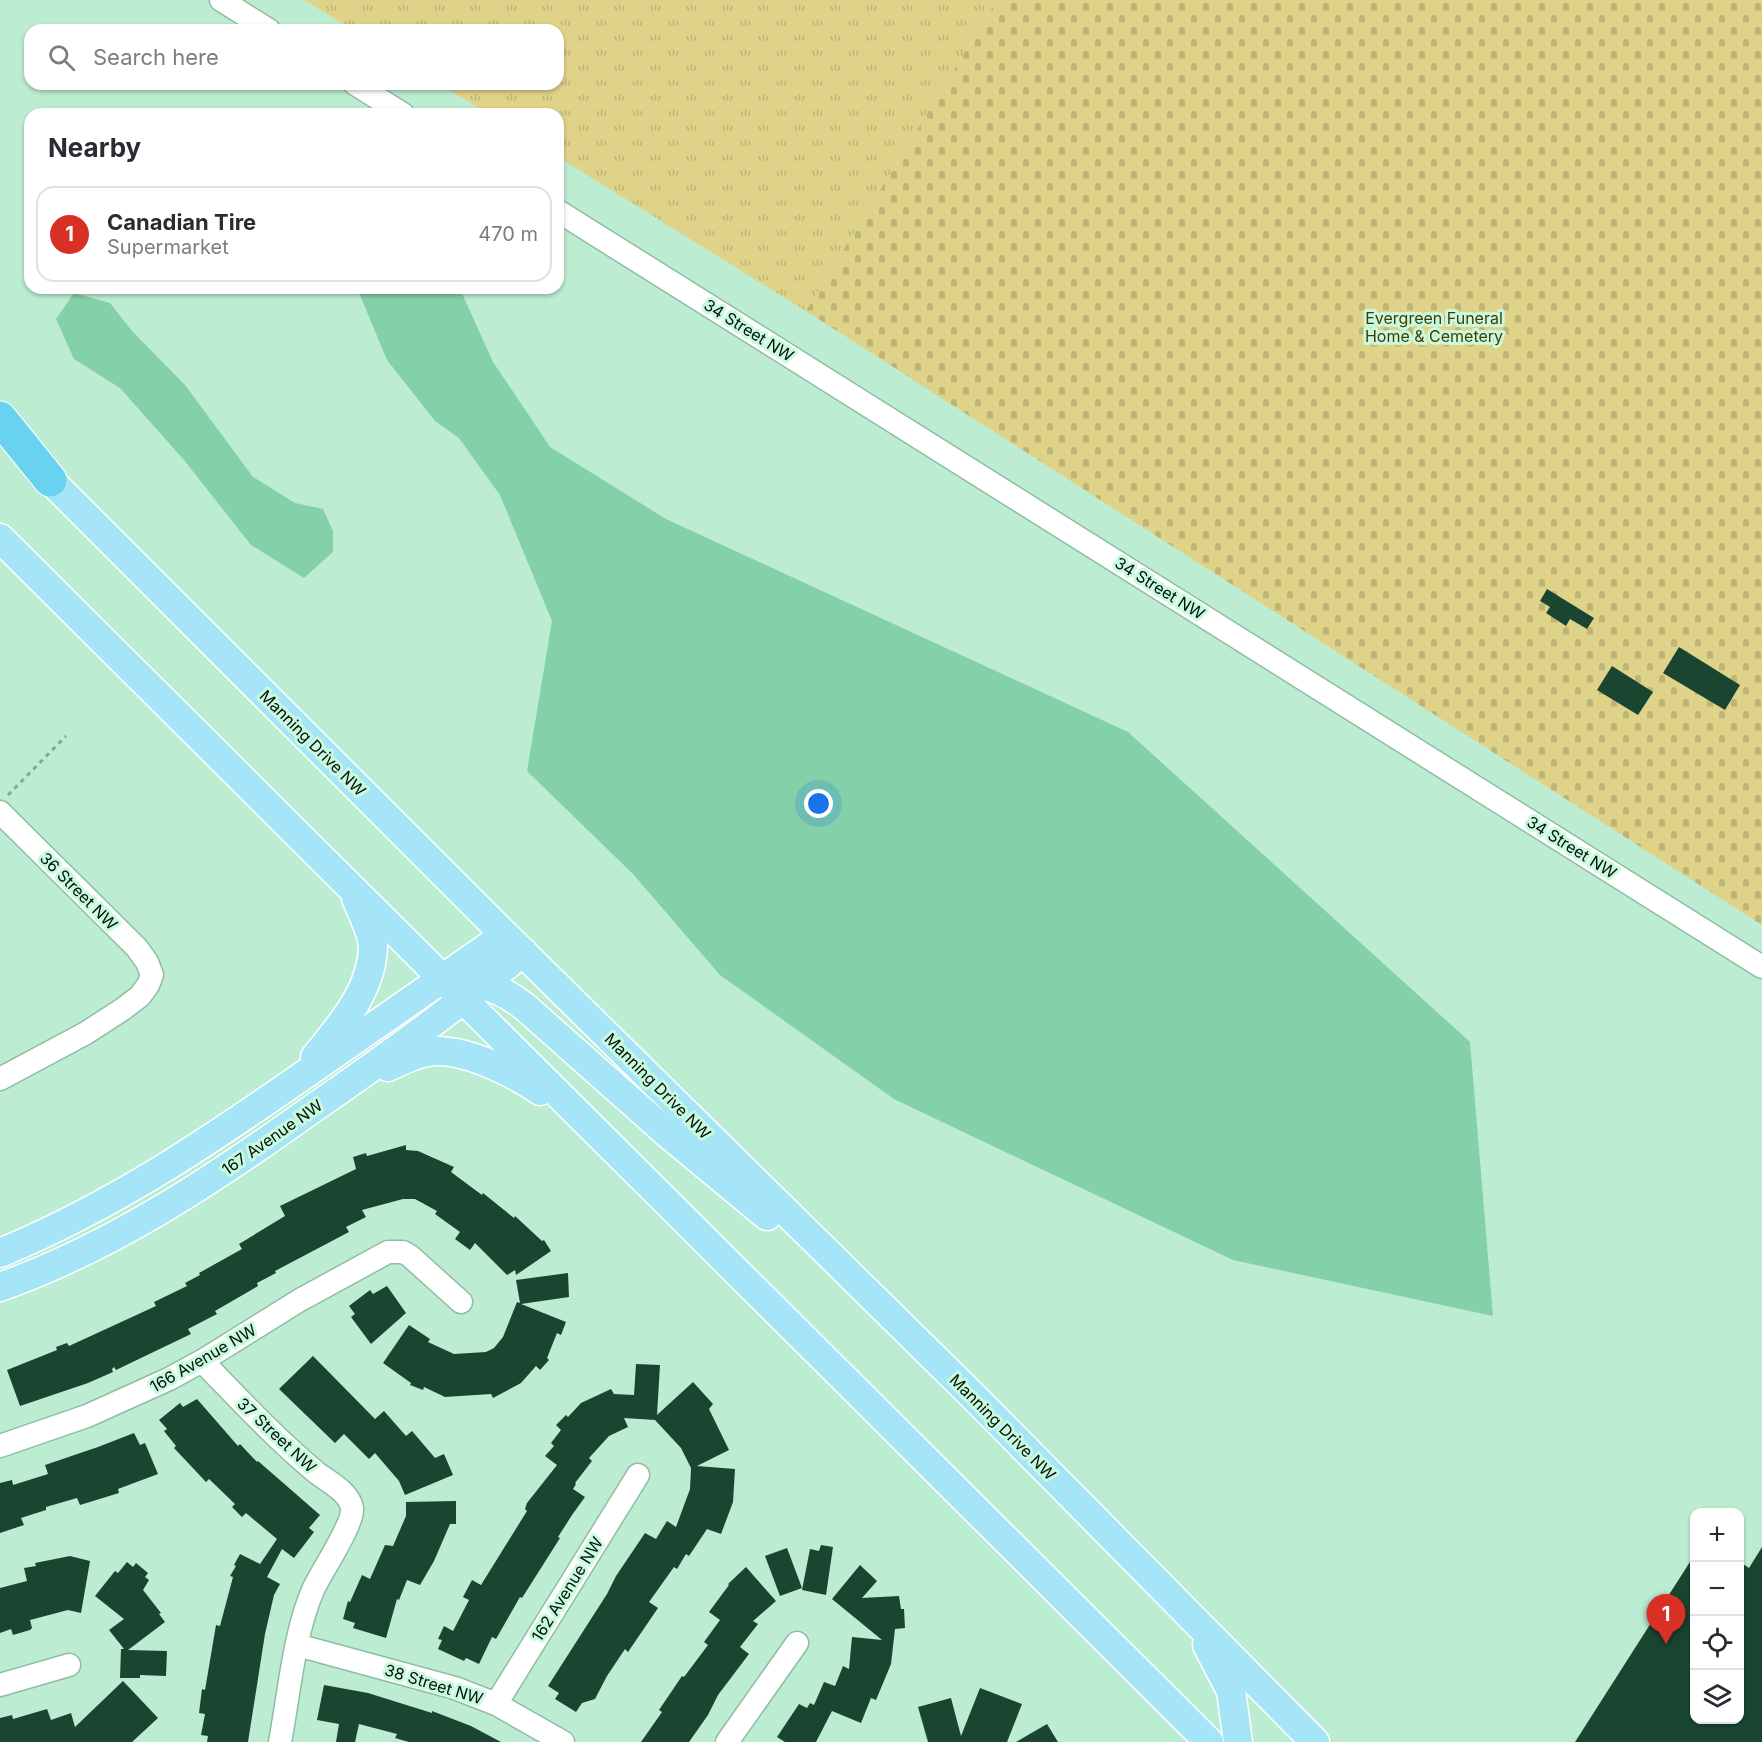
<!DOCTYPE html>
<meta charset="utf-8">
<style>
body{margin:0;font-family:Inter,sans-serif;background:#f7f7f7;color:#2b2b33}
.controls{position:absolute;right:18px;bottom:18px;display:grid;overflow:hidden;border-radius:12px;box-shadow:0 2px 4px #0004}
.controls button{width:54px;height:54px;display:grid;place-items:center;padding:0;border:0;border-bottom:2px solid #e1e1e2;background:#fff;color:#2b2b33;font:30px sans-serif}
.you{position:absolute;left:819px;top:804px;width:21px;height:21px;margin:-15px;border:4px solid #fff;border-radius:50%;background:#1a73e8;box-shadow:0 0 0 9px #1a73e833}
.badge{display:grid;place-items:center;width:39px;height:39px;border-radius:50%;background:#d93025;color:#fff;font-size:20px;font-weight:700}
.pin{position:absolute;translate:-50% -50px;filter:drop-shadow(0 2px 3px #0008)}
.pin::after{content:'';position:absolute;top:32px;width:21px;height:18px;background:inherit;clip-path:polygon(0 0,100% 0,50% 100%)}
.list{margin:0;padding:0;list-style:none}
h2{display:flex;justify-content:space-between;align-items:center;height:78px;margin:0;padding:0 24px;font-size:26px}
h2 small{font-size:20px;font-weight:400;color:#7c7c81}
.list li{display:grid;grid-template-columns:39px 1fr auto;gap:18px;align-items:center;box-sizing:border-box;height:96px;margin:0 12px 12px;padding:0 12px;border:2px solid #e1e1e2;border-radius:18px}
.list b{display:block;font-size:22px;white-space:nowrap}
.list p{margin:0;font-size:20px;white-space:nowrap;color:#7c7c81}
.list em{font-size:20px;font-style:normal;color:#7c7c81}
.icon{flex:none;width:33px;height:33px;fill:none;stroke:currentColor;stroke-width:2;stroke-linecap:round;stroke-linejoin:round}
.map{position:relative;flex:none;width:1762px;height:1742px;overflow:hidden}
.search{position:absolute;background:#fff;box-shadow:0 2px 4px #0004;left:24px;top:24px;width:540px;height:66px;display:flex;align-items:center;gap:15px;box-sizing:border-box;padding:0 21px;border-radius:18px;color:#7c7c81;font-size:22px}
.panel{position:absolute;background:#fff;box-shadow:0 2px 4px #0004;left:24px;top:108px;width:540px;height:186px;border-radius:18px}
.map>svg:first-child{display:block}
.grass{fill:url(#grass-tufts)}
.cemetery{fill:url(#cemetery-stones)}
.water{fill:#84d0a8}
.building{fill:#1a4631}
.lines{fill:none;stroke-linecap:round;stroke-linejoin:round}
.minor-casing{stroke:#8ebda3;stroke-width:25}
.major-casing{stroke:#fff;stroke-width:31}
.highway-casing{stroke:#fff;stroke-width:35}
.path{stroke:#84aa95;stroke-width:3;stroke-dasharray:4.5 4.5;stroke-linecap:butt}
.minor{stroke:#fff;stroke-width:22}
.major{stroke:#a6e4f7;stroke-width:28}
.highway{stroke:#6ad2f1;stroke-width:33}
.labels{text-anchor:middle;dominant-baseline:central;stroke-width:6;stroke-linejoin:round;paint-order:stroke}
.park-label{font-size:16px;fill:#443b00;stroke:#c9f9de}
.street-label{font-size:16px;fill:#021209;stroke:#c9f9de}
</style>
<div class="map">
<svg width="1762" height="1742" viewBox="0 0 1762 1742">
<defs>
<pattern id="grass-tufts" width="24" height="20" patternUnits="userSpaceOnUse" patternTransform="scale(1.5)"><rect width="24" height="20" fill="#dfd389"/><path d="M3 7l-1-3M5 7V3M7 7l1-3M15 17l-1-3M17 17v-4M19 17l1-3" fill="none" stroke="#beb475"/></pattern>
<pattern id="cemetery-stones" width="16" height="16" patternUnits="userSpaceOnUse" patternTransform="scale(1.5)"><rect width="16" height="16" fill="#dfd389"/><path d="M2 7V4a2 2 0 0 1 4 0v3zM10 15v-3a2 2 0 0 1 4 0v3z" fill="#beb475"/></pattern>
</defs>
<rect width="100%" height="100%" fill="#bcecd1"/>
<path class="grass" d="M304 0H997L806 311 558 157V114H488L440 84H558V30H353Z"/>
<path class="cemetery" d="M997 0H1762V925L806 311Z"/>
<path class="water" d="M357 288 460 289 493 362 550 447 666 519 1128 732 1470 1042 1493 1316 1233 1260 894 1099 720 975 633 874 527 771 552 621 500 495 459 438 435 421 387 360Z
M74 293 110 303 132 331 185 385 253 477 295 503 323 509 333 531V552L304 578 251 545 184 460 120 388 74 359 56 319Z"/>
<path class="building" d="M1547 589 1594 618 1587 629 1570 619 1566 626 1546 613 1550 607 1540 601Z
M1679 647 1740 685 1725 710 1663 673Z
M1612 666 1653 692 1638 715 1597 690Z
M406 1145V1150L418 1151 454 1167 451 1172 482 1195 483 1193 514 1218 515 1216 542 1241 544 1240 551 1251 516 1275 515 1270 507 1275 475 1243 470 1250 455 1239 460 1232 435 1214 437 1211 415 1199H403L362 1210 366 1217 346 1227 349 1232 275 1271 276 1273 257 1283 258 1286 215 1311 217 1314 188 1329 191 1334 116 1370 114 1367 112 1369 113 1372 88 1383 20 1406 7 1370 57 1350 56 1347 67 1343 69 1346 156 1306 154 1302 187 1286 185 1283 200 1275 199 1273 242 1249 239 1244 285 1216 280 1206 356 1169 353 1157 366 1153 367 1156Z
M568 1273 569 1297 521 1304 566 1322 561 1335 557 1333 547 1358 549 1360 540 1370 536 1366 521 1383 493 1398 491 1394 445 1397 424 1387 423 1390 410 1385 411 1383 383 1363 409 1325 430 1339 428 1342 454 1354 486 1352 494 1348 503 1337 517 1302 520 1303 516 1280Z
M387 1286 406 1313 371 1344 351 1317 355 1314 349 1306 370 1290 373 1294Z
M313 1356 375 1419 384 1411 406 1436 412 1431 435 1458 444 1454 453 1475 405 1495 399 1481 375 1453 369 1459 344 1434 335 1443 279 1389Z
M636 1364 660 1365 657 1415 693 1382 713 1404 709 1409 729 1450 697 1466 735 1469 733 1502 721 1534 707 1529 689 1556 686 1554 677 1569 674 1567 649 1602 658 1608 628 1652 625 1649 607 1676 595 1699 582 1703 576 1712 555 1699 559 1693 548 1686 607 1594 616 1576 645 1533 656 1539 667 1521 676 1527 690 1489 691 1468 681 1448 655 1420 624 1418 628 1427 609 1436 589 1458 592 1461 575 1483 576 1484 573 1489 585 1497 572 1515 558 1537 560 1538 522 1598 520 1597 496 1639 492 1637 479 1664 466 1658 464 1661 438 1649 442 1640 438 1639 444 1626 453 1631 469 1600 463 1597 472 1580 481 1585 527 1511 525 1509 527 1503 557 1465 545 1456 554 1446 551 1443 561 1430 556 1425 566 1415 568 1417 581 1403 611 1389 614 1394 634 1395Z
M197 1399 238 1446 240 1444 257 1462 258 1461 320 1515 309 1528 314 1532 294 1558 282 1549 267 1577 280 1584 274 1595 265 1634 248 1742H207L208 1736 201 1735 205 1714 199 1713 202 1689 205 1690 216 1625 220 1626 233 1577 230 1576 236 1566 234 1565 240 1554 260 1564 277 1539 246 1513 242 1517 232 1507 235 1504 209 1479 206 1482 174 1448 176 1446 164 1431 167 1429 159 1420 180 1403 183 1407Z
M134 1433 140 1445 145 1443 158 1474 118 1489 119 1493 80 1505 77 1498 46 1507V1510L21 1518 24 1525 0 1533V1483L12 1480 13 1485 48 1474 45 1465 98 1447Z
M456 1501V1524H450L434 1561 420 1585 407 1580 399 1600 397 1599 386 1638 353 1628 355 1623 343 1619 348 1601 350 1602 362 1575 370 1579 385 1545 393 1546 406 1516V1502Z
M821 1545 833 1547 826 1595 802 1590 810 1549 819 1551Z
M1762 1547V1742H1575L1695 1554V1719H1740V1562L1749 1568Z
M787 1548 802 1588 780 1596 765 1556Z
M70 1556 90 1561 81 1613 68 1610 30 1620 32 1628 30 1630 13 1635 11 1629 0 1633V1588L27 1581 24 1568 36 1566 35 1563Z
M127 1562 133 1567 136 1563 148 1573 145 1577 149 1580 143 1590 161 1613 159 1614 165 1622 128 1650 167 1651 166 1676 140 1675V1678H120L121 1649H124L109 1630 124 1619 95 1596 115 1571 118 1573Z
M860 1565 877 1581 862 1598 899 1596 901 1609H904L905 1628 895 1629 891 1664 876 1700 871 1698 861 1723 832 1711 816 1742H785L777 1737 799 1704 807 1708 810 1703 814 1705 824 1682 835 1686 843 1666 849 1669 852 1637 882 1640 832 1599Z
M746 1567 776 1601 753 1621 758 1624 740 1647 749 1654 718 1695 708 1715 689 1742H641L662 1712 659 1710 682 1676 684 1677 708 1645 704 1642 720 1620 709 1612 729 1585 728 1584Z
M123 1681 158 1718 132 1742H0V1718L12 1715 13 1719 47 1709 51 1720 71 1713 75 1727Z
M324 1685 368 1693 432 1713V1711L471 1726 501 1742H409L395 1738 397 1734 359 1724 355 1742H336L339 1724 317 1720Z
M980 1688 1022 1704 1007 1742H928L918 1707 951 1698 961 1736Z
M1047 1724 1058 1742H1016Z"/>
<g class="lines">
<defs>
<path id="minor" d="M221 0 269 30
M355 84 403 114
M558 211 1762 967
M0 812 137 948 147 962 152 975 148 985 140 996 123 1009 86 1033 0 1079
M202 1361C239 1399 276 1439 317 1473 329 1482 349 1492 352 1508 354 1524 321 1572 313 1590 294 1633 289 1695 280 1742
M0 1446 87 1416 169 1379 202 1361 300 1300 388 1252H403L410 1256 461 1302
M297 1645 455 1688 496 1704 563 1742
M0 1685 69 1665
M496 1704 638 1475
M727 1742 797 1643"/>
<path id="major" d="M50 480 505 935 975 1398 1315 1742
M0 538 1209 1742
M468 982C491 985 507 993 525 1007L668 1134 767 1216
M315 1057C341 1025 372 990 373 947 373 934 361 911 356 898
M388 1067C403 1060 420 1051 437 1051 470 1051 514 1073 540 1091
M0 1253C116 1205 212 1139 314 1068 378 1024 441 979 505 935
M0 1287C115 1246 217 1177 315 1107 386 1058 456 1007 523 952
M1207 1645 1231 1691 1238 1742"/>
<path id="highway" d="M0 418 50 480"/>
</defs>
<use href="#minor" class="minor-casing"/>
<use href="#major" class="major-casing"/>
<use href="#highway" class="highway-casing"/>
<path class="path" d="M8 795 66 736"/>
<use href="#minor" class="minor"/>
<use href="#major" class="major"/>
<use href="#highway" class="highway"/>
</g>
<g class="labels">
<g class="park-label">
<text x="1434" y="318">Evergreen Funeral<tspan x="1434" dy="18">Home &amp; Cemetery</tspan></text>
</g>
<g class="street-label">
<text transform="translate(749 330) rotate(32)">34 Street NW</text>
<text transform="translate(1160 588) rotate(32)">34 Street NW</text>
<text transform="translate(313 743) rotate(45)">Manning Drive NW</text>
<text transform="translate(1572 847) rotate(32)">34 Street NW</text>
<text transform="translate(79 891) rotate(45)">36 Street NW</text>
<text transform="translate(658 1086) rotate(45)">Manning Drive NW</text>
<text transform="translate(272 1137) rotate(-35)">167 Avenue NW</text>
<text transform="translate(203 1358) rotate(-30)">166 Avenue NW</text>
<text transform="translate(1003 1427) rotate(45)">Manning Drive NW</text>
<text transform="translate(277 1435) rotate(43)">37 Street NW</text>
<text transform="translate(567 1589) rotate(-58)">162 Avenue NW</text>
<text transform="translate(434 1684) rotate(17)">38 Street NW</text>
</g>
</g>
</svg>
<div class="controls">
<button>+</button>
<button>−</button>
<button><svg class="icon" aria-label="locate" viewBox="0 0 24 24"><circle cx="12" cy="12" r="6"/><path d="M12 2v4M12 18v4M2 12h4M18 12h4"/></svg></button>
<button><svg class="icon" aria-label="layers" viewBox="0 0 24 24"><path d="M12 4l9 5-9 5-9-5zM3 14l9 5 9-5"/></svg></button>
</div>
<div class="you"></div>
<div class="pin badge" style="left:1666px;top:1644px">1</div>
<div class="search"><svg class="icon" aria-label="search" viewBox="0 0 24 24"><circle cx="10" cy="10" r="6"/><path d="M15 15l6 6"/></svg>Search here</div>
<section class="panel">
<h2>Nearby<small></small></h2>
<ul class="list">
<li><span class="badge">1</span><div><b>Canadian Tire</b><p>Supermarket</p></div><em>470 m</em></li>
</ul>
</section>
</div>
